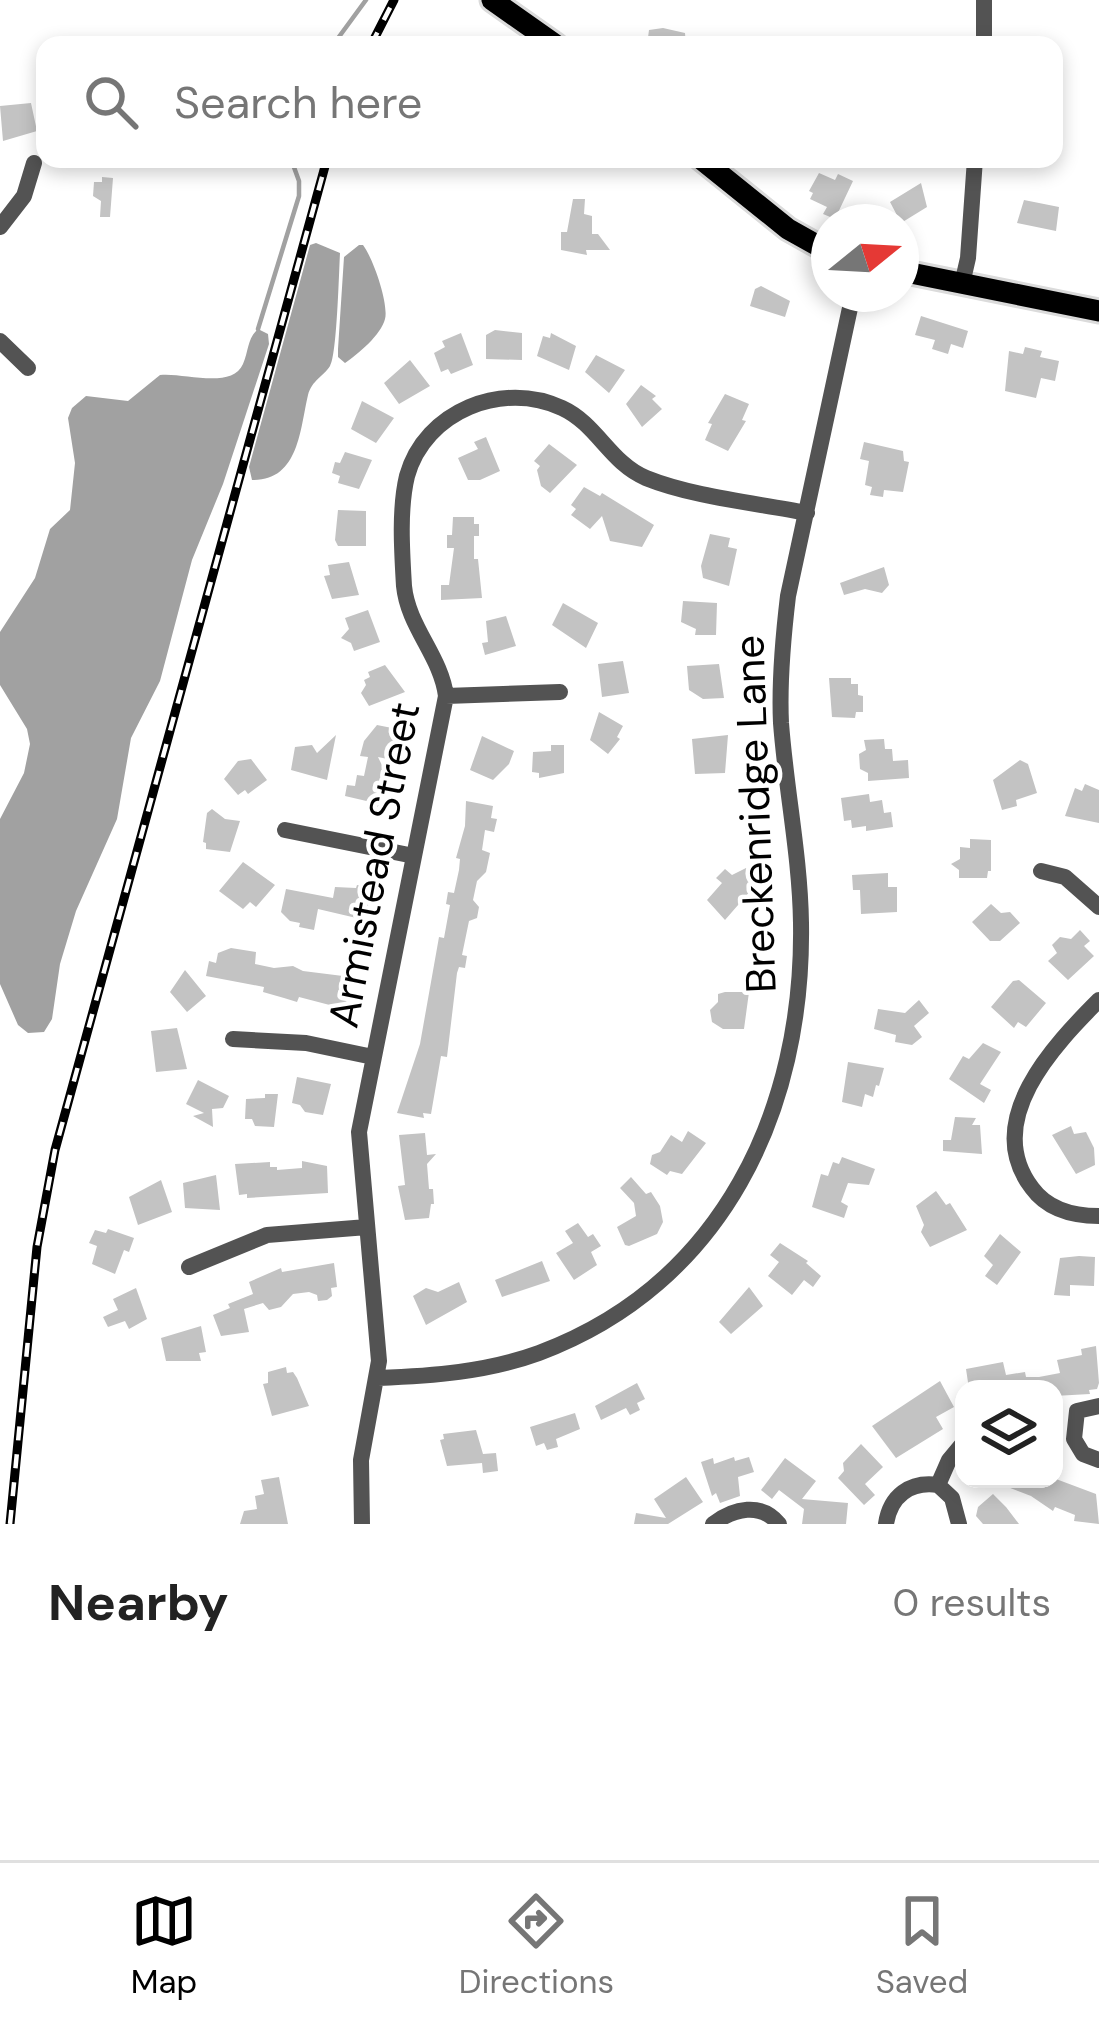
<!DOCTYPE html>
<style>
body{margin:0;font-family:"DM Sans",sans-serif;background:#f2f2f2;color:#222}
.controls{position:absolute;right:36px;bottom:36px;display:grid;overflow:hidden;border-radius:24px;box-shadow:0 6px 18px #0003}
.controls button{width:108px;height:108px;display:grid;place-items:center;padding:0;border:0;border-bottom:3px solid #e0e0e0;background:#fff;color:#222;font:60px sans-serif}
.compass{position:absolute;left:811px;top:204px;width:108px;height:108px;border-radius:50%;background:#fff;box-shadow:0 6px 18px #0003;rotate:72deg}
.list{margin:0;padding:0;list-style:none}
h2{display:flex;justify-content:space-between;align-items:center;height:156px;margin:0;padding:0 48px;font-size:51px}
h2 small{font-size:39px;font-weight:400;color:#767676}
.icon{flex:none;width:66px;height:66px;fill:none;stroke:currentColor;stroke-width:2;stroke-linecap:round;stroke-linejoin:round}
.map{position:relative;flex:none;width:1099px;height:1524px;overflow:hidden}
.search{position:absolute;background:#fff;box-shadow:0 6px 18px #0003;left:36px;right:36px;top:36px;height:132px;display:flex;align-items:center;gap:30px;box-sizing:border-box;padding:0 42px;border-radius:24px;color:#767676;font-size:45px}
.sheet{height:336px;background:#fff}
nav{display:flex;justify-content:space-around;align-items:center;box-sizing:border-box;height:168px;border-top:3px solid #e0e0e0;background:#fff;font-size:33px;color:#767676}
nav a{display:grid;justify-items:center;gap:6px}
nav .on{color:#000}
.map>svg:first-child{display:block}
.water{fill:#a1a1a1}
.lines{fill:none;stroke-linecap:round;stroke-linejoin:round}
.stream{stroke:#a1a1a1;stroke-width:4.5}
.building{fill:#c3c3c3}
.major-casing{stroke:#dbdbdb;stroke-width:27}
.minor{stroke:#535353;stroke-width:16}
.major{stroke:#000;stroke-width:21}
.rail-casing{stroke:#000;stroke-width:9}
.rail{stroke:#fff;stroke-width:4.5;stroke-dasharray:14;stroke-linecap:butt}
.labels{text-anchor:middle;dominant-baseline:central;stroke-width:9;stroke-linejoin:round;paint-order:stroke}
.street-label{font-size:42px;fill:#000;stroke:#fff}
</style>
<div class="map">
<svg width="1099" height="1524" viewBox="0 0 1099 1524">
<rect width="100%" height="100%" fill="#fff"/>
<path class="water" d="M316 243 340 253C339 271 337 356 330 366 323 377 312 380 308 395 300 429 299 481 252 480L249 467 310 245Z
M359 245H363C373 258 389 304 385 319 381 335 358 354 345 363L338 357V349L344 257Z
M258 329 268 334 269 344 223 484 192 560 160 681 131 738 117 819 76 911 60 964 52 1019 44 1032 28 1033 18 1025 0 984V819L24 773 30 744 27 729 0 685V632L35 578 50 529 70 510 75 463 68 418 72 408 86 396 128 401 160 375C182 372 232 390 243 364 249 350 247 339 258 329Z"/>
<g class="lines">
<path class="stream" d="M333 45 366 0
M258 329 299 196V181L291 159"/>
</g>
<path class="building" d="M663 28 685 33 686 45H647L649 30Z
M31 103 37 131 3 141 0 106Z
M819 173 835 180 838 174 853 181 835 219 823 214 827 207 810 199 813 193 809 191Z
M102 177 113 178 110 217H100L101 201 93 196 94 182H102Z
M921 183 927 207 901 223 890 202Z
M573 199H585L584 214 592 216V234H598L610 250H586L587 255 561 250V232H567Z
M1024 200 1059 207 1056 231 1017 223Z
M761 286 790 301 785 317 750 306 755 289Z
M921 316 968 331 963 348 951 344 948 354 932 349 935 340 915 335Z
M495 330 522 333V360L486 359V335Z
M461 333 473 365 451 374 448 369 441 372 434 353 445 347 442 341Z
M551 333 576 346 569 370 537 356 543 336 550 338Z
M1025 347 1042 351 1040 357 1059 361 1055 381 1041 378 1036 398 1005 391 1009 351 1023 354Z
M596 355 625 370 609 393 585 372Z
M410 360 430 386 399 404 384 383Z
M641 385 656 396 652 399 662 409 642 427 626 404Z
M725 394 749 404 742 420 746 421 728 451 705 440 712 424 708 423Z
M362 401 394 418 376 443 351 429Z
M486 437 500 471 480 480H468L458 458 478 449 474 442Z
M864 442 903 451 904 461 909 462 903 492 884 490 883 497 870 495 872 487 865 485 869 461 860 459Z
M549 444 577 465 550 493 541 486 537 470 540 466 534 461Z
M345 452 372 460 359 489 338 483 340 476 332 473 335 462 340 463Z
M584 487 600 496 602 493 654 525 642 547 610 541 602 516 590 529 571 515 576 509 571 505Z
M338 510 366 511V546H338L335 540Z
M453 517H474V524H479V536H474V559H478L482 598 441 600V585H449L454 548H447V535H452Z
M710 534 730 538 728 547 737 549 729 586 703 578 701 566Z
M349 562 359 595 332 599 324 576 330 575 328 565Z
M884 567 889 585 882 593 865 589 844 595 840 583Z
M683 601 717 603 716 635H695L696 629 681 622Z
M563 603 598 623 586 648 552 625Z
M368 610 380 642 354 651 351 643 341 638 349 629 345 618Z
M506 616 516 646 485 655 482 643 488 642 486 621Z
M623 661 629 693 602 697 598 664Z
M719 664 724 698 703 699 689 690 687 666Z
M385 665 405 692 369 706 361 693 366 685 364 680 370 677 368 672Z
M829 678H851V684H858V695L863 696V712H856L855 718 832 717Z
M599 712 623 726 617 737 620 739 608 754 590 740Z
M377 725 397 729 393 747 400 749 397 761 378 757 391 784 386 814 373 812 375 803 345 796 347 785 355 786 357 775 364 776 368 757 360 756 364 741Z
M336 735 327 780 291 770 295 747 312 745 317 753Z
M728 735 725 773 695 774 692 739Z
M482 736 514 751 509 764 493 780 470 770Z
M884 739 885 749H892L893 761 908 760 909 778 868 781V773L860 769 859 754 866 750 864 740Z
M551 745H564V773L539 778V773L532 772 533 752 551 751Z
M251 759 267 780 248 794 245 790 238 795 224 779 238 761Z
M1020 760 1028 764 1037 793 1016 800 1017 806 1002 810 993 780Z
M1085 784 1099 790V823L1065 816 1075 788 1082 791Z
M869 794 870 802 882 800 884 813 891 812 893 827 866 831V826L852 828 851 820 844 821 841 798Z
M466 801 493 806 491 818 497 819 494 832 485 830 482 850 490 853 486 872 477 881 473 900 479 907 477 918 469 921 462 955 467 956 465 968 459 967 457 973 447 1057 441 1056 431 1114 423 1113 424 1118 397 1113 420 1044 439 937 444 938 450 905 446 904 448 892 454 893 459 870 460 859 456 858 465 826Z
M212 809 225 819 240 821 230 852 206 849V843L203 842 207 813Z
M970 839 991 840V871H988L987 878H959V870L951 864 960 859V847L970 848Z
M243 862 275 885 256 907 250 902 243 909 219 891Z
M746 868 759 881 725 920 707 900 722 883 716 878 725 869 732 875Z
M888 873V887H897V912L861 914 860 890H853L852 875Z
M357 885 372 887 365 920 318 909 314 930 299 927 300 923 290 921 281 912 286 889 333 898 335 887 356 888Z
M991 904 1001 913 1010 912 1020 923 1000 941H990L972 922Z
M1080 930 1090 941 1084 946 1094 956 1068 980 1048 961 1057 953 1052 945 1060 937 1071 939Z
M231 948 256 952 255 964 274 968 293 966 303 971 351 977 345 1009 299 997 297 1002 284 998 263 992 264 987 206 976 209 961 216 963 218 953Z
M185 970 206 996 187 1012 170 992Z
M1019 980 1046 1003 1026 1027 1018 1022 1014 1028 991 1007 1013 981Z
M725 992H749L744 1029H723L712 1022 710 1010 718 1002V994Z
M919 1000 929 1013 914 1026 922 1037 912 1045 895 1042 896 1035 874 1029 878 1009 905 1013Z
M177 1028 187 1069 156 1072 151 1031Z
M983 1043 1001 1052 980 1084 991 1090 984 1103 949 1079 963 1056 969 1059Z
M848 1062 884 1068 879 1086 876 1085 873 1097 865 1094 862 1107 842 1102Z
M297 1077 331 1084 323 1115 305 1112 300 1105 292 1103Z
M198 1080 229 1096 223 1108 212 1109 213 1127 193 1116 204 1113 186 1104Z
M265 1094H278L274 1127 255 1126 252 1119H245L246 1099 265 1098Z
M955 1117 976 1118 972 1125H980L982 1154 943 1151V1140H951Z
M1071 1126 1074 1134 1086 1132 1094 1148 1095 1165 1076 1174 1052 1135Z
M688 1131 706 1143 682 1174 670 1171 667 1175 650 1164 652 1155 660 1152 671 1135 682 1142Z
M425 1133 427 1155 436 1154 427 1164 429 1189H433L434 1204H431L429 1218 405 1220 398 1186 405 1185 399 1135Z
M842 1157 875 1169 869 1185 848 1183 841 1202 848 1206 844 1218 812 1207 821 1174 828 1176 833 1162 839 1164Z
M302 1161 327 1166 328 1193 247 1198V1194L239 1195 235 1164 270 1162V1167H277V1170L302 1168Z
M216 1175 220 1210 185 1208 183 1183Z
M631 1177 646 1194 651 1192 660 1206 663 1222 657 1234 629 1246 625 1245 617 1227 636 1216 634 1203 620 1188Z
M161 1180 172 1212 138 1225 129 1197Z
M936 1191 946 1205 950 1203 967 1230 930 1247 921 1232 924 1225 916 1206Z
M578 1223 588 1237 593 1234 601 1246 591 1252 597 1265 574 1280 556 1253 573 1243 565 1231Z
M108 1229 134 1238 129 1252 124 1250 115 1274 92 1264 97 1246 89 1243 95 1230 106 1233Z
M1000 1234 1021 1252 997 1285 985 1276 993 1265 984 1256Z
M780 1243 808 1261 806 1263 821 1276 813 1287 804 1280 792 1295 768 1276 779 1262 770 1255Z
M1079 1256 1095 1257 1094 1286 1070 1285V1296L1054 1295 1060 1258Z
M542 1261 550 1281 502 1297 495 1280Z
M334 1263 337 1287 331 1288 332 1296 327 1300 318 1301 317 1295 309 1292 293 1294 281 1307 269 1310 263 1303 244 1309 249 1332 221 1336 213 1315 230 1308 228 1304 253 1294 249 1282 281 1268 282 1272Z
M459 1282 467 1302 426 1325 413 1296 426 1288 438 1292Z
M749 1287 763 1306 731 1334 719 1322Z
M136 1288 147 1319 129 1329 125 1321 108 1327 103 1317 118 1310 113 1299Z
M201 1326 206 1352 199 1353 201 1361H166L161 1338Z
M1096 1346 1099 1383 1097 1389 1089 1390 1090 1394 1054 1396V1389H969L966 1369 1003 1362 1006 1375 1025 1372 1026 1377H1039L1060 1373 1057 1360 1082 1355 1081 1349Z
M286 1367 287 1373 293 1372 297 1378 309 1406 272 1416 263 1384 268 1383V1372Z
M940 1381 954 1407 936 1417 943 1429 896 1458 872 1426Z
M637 1383 645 1399 637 1403 640 1410 630 1415 626 1408 601 1420 595 1406Z
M575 1413 580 1429 556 1439 558 1447 547 1450 544 1443 536 1446 530 1427Z
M476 1430 483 1454 496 1453 498 1471 483 1473 482 1463 447 1466 440 1440 444 1439 443 1434Z
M861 1444 883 1467 865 1484 875 1495 864 1505 838 1478 844 1471 843 1463Z
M734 1457 735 1461 749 1457 754 1472 738 1477 740 1496 720 1503 716 1493 712 1496 701 1462 713 1458 714 1464Z
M785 1458 816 1481 802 1499 848 1503 846 1524H802L804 1509 779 1490 772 1499 761 1490Z
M279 1477 288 1524H240L244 1511 257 1509 255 1496 264 1494 261 1480Z
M686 1477 703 1502 668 1524H634L636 1513 666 1518 654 1499Z
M987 1479H1056L1096 1494 1099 1524 1074 1521 1075 1515 1055 1507 1053 1511 1031 1496Z
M993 1494 1006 1507 1019 1524H983L976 1516 978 1507Z"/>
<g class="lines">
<defs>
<path id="major" d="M492 0 556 45
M701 159 788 229 829 252
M901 271 1099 311"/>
</defs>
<use href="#major" class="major-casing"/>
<path class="minor" d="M984 0V45
M0 227 24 196 34 163
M962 284 968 258 975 159
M0 341 28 368
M446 696 560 692
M285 830 414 856
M1041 871 1065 877 1099 907
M1099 1000C1054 1045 981 1121 1032 1188 1048 1210 1073 1216 1099 1216
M233 1039 306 1043 373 1057
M189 1267 267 1235 367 1227
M378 1378C432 1376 487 1372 539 1353 723 1284 804 1110 801 923 800 856 786 790 781 723 779 681 783 638 788 596L853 294
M1099 1406 1077 1411 1074 1439 1083 1454 1099 1460
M938 1485 949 1460 964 1442
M938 1485 952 1498 959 1524
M362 1524 361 1460 379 1361 359 1132 446 696C441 656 408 627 404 586 402 552 399 509 407 476 425 411 503 380 562 408 597 424 610 463 646 478 693 497 757 503 807 513
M713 1524C734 1508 761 1502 779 1524
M886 1524C890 1496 910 1481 938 1485"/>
<use href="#major" class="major"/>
<defs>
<path id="rail" d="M371 45 394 0
M10 1524 37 1247 55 1150 327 159"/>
</defs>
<use href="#rail" class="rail-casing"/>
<use href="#rail" class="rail"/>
</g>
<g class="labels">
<g class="street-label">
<text transform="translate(755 814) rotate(-92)">Breckenridge Lane</text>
<text transform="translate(374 865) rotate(-79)">Armistead Street</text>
</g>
</g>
</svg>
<div class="controls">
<button><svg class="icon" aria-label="layers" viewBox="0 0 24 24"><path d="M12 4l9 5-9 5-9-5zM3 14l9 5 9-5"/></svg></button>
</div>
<svg class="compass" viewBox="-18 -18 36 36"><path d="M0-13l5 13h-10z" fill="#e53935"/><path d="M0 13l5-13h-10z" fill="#767676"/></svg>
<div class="search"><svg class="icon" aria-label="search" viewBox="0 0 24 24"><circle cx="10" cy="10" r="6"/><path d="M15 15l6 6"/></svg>Search here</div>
</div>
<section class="sheet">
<h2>Nearby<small>0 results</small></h2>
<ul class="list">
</ul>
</section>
<nav>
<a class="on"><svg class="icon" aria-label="map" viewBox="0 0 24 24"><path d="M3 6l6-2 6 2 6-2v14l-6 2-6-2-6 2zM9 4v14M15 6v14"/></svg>Map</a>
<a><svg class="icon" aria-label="directions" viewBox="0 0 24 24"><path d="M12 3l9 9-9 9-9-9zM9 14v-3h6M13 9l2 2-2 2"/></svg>Directions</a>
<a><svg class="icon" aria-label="saved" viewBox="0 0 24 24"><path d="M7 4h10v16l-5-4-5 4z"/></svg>Saved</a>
</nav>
